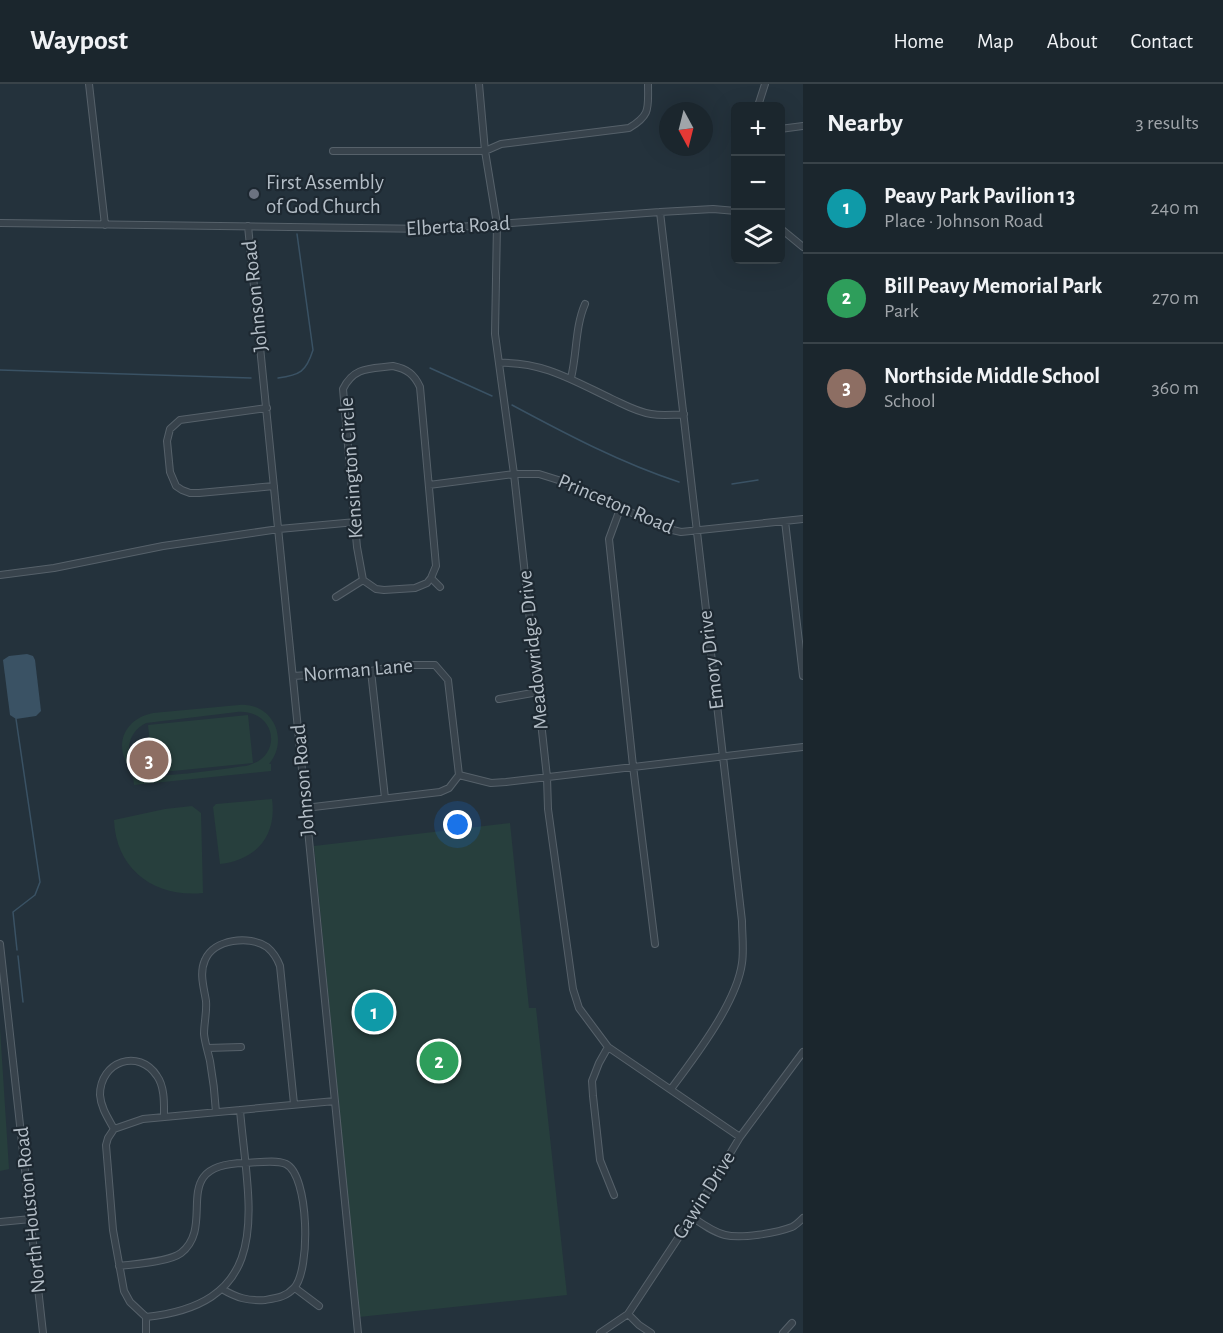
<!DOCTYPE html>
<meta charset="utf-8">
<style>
body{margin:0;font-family:"Alegreya Sans",sans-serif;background:#242e35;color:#f1f3f6}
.controls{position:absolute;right:18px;top:18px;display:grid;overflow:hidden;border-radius:9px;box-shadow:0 6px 24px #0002}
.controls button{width:54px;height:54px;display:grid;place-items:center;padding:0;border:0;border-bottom:2px solid #394349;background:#1b262d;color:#f1f3f6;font:30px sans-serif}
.compass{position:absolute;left:659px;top:18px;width:54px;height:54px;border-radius:50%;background:#1b262d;box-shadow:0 6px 24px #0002;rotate:173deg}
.you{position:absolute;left:458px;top:741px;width:21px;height:21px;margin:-15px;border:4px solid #fff;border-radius:50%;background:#1a73e8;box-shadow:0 0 0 9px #1a73e833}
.badge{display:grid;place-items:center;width:39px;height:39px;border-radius:50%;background:#8c9099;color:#fff;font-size:20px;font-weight:700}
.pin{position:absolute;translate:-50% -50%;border:3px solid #fff;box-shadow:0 2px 6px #0006}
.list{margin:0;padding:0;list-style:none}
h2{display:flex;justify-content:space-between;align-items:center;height:78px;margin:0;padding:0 24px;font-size:26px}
h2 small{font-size:20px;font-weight:400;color:#a0a5aa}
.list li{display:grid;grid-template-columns:39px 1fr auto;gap:18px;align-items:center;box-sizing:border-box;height:90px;padding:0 24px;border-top:2px solid #394349}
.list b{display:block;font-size:22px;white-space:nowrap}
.list p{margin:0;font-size:20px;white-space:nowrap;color:#a0a5aa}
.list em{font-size:20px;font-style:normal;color:#a0a5aa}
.icon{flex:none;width:33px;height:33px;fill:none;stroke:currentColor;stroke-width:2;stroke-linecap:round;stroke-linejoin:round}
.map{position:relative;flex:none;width:803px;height:1249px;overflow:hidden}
header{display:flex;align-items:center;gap:36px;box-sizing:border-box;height:84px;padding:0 30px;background:#1b262d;border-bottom:2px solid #394349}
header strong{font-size:28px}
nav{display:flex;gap:33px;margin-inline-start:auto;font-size:21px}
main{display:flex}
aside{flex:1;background:#1b262d}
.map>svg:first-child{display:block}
.green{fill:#273f3d;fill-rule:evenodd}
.water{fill:#3a5264}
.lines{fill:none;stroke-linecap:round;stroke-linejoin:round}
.stream{stroke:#3a5264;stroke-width:1.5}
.minor-casing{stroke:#56616a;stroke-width:8}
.minor{stroke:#38434c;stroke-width:6}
.worship-dot{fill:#6b7280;stroke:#1d2831;stroke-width:2}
.labels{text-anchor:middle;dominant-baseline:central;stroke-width:4.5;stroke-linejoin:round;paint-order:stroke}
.poi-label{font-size:21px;fill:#b4bec7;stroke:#1d2831;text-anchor:start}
.street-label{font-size:21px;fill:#b4bec7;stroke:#1d2831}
</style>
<header>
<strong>Waypost</strong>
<nav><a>Home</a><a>Map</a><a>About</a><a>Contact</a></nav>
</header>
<main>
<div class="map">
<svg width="803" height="1249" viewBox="0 0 803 1249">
<rect width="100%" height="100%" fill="#24323c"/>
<path class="green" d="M239 621C272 618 290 655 269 680H271V687L134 701 133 693 137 692C112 670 119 636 153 629ZM237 628C276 625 285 673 246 682 227 684 162 695 148 690 137 686 129 676 129 665 129 653 136 644 146 639Z
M248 631 253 679 153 689 148 641Z
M272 715C277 751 257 776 220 780L213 723 216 720Z
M192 722 201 729 203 809C155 814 116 786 114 736L165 725Z
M510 739 529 924H536L567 1211 359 1233 314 762Z
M0 944 9 1085 0 1087Z"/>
<path class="water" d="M27 570 33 572 35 576 41 627 36 632 16 635 10 631 3 576 9 572Z"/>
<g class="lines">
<path class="stream" d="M430 284 492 312
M0 286 251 294
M278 294C300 291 306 288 313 266L297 150
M512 321C566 350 621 379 679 398
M732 400 758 396
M16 635 40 798 35 811 13 828 17 866
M18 872 23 918"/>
<defs>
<path id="minor" d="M89 0 105 141
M479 0 485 67 497 140 495 250 514 390 547 693 548 725 573 905 579 924 608 963 740 1053
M758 22 765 0
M780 45 803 42
M333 67H485L501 60 629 44C651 31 648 24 648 0
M660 128 742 837C742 850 744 866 742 879 737 918 695 973 671 1005
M0 139 431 145 660 128 713 125 736 127
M248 142 358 1249
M780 144 803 163
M499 279C542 277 574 297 612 315 625 321 637 328 651 330 662 332 673 331 684 330
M393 282C407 285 414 290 420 303L436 482 431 494 427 499 415 504 384 506 376 505 363 496 357 463 343 305C354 282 371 285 393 282Z
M571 294C577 270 575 243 585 220
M267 324 180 336 170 345 167 357 170 388 176 402 182 406 190 409H199L274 402
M429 401 514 390H539L571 400 664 444 681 448 803 435
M620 425 609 455 633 682 655 860
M785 437 803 592
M0 491 54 484 163 462 279 445 356 438
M431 494 440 503
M336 513 363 496
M371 587 385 714
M293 592 371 587 402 581H435L448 596 459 691 449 704 440 708 305 724
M499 615 538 608
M459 691 491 699 506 698 803 663
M0 860 43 1249
M608 963 599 979 592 997 593 1012 600 1076 614 1111
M207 964 241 963
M216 1028C215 1011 213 994 210 977 208 968 205 959 204 950 204 939 207 928 206 917 204 904 199 889 205 876 214 855 249 851 267 863 273 868 277 874 280 882L294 1020
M114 1045C108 1034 101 1024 100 1011 100 977 139 964 157 992 165 1003 164 1021 164 1033
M692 1133C702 1140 713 1148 725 1151 741 1155 776 1149 792 1143 796 1141 799 1138 803 1134
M0 1138 31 1135
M119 1182C135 1180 169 1178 181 1169 218 1140 166 1080 245 1079 256 1079 275 1075 286 1080 309 1091 311 1186 294 1204 286 1213 277 1214 265 1216 248 1217 237 1214 222 1205
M295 1204 319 1222
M628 1230 639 1241 651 1249
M146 1233C278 1219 248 1122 240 1026
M146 1249V1233L130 1218 124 1207 113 1146 106 1061 108 1054 114 1045 143 1035 335 1017
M600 1249 628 1230 692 1133 740 1053 803 968
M783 1249 792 1239"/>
</defs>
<use href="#minor" class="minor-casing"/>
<use href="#minor" class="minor"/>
</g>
<circle class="worship-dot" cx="254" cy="110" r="6"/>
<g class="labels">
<g class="poi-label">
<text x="266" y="98">First Assembly<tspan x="266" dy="24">of God Church</tspan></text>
</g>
<g class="street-label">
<text transform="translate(458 142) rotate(-3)">Elberta Road</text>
<text transform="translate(255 212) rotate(-96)">Johnson Road</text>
<text transform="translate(351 384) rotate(-94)">Kensington Circle</text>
<text transform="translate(616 420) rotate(23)">Princeton Road</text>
<text transform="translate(533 566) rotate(-96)">Meadowridge Drive</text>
<text transform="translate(711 576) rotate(-97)">Emory Drive</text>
<text transform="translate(358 586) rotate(-5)">Norman Lane</text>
<text transform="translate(303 696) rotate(-95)">Johnson Road</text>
<text transform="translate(704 1111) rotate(-58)">Gawin Drive</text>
<text transform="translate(30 1126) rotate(-96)">North Houston Road</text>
</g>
</g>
</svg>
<div class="controls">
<button>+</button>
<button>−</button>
<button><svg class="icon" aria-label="layers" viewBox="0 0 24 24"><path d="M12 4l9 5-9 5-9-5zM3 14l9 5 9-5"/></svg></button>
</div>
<svg class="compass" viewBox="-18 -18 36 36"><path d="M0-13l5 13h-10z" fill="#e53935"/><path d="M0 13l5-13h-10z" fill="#a0a5aa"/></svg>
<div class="you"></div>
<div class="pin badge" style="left:374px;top:928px;background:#0f9aa8">1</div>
<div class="pin badge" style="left:439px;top:977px;background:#2e9e5b">2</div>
<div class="pin badge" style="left:149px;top:676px;background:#8d6e63">3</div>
</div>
<aside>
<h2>Nearby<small>3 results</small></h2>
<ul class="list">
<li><span class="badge" style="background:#0f9aa8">1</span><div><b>Peavy Park Pavilion 13</b><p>Place · Johnson Road</p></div><em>240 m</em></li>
<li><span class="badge" style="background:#2e9e5b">2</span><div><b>Bill Peavy Memorial Park</b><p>Park</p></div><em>270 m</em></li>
<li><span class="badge" style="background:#8d6e63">3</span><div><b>Northside Middle School</b><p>School</p></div><em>360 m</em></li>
</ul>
</aside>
</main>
